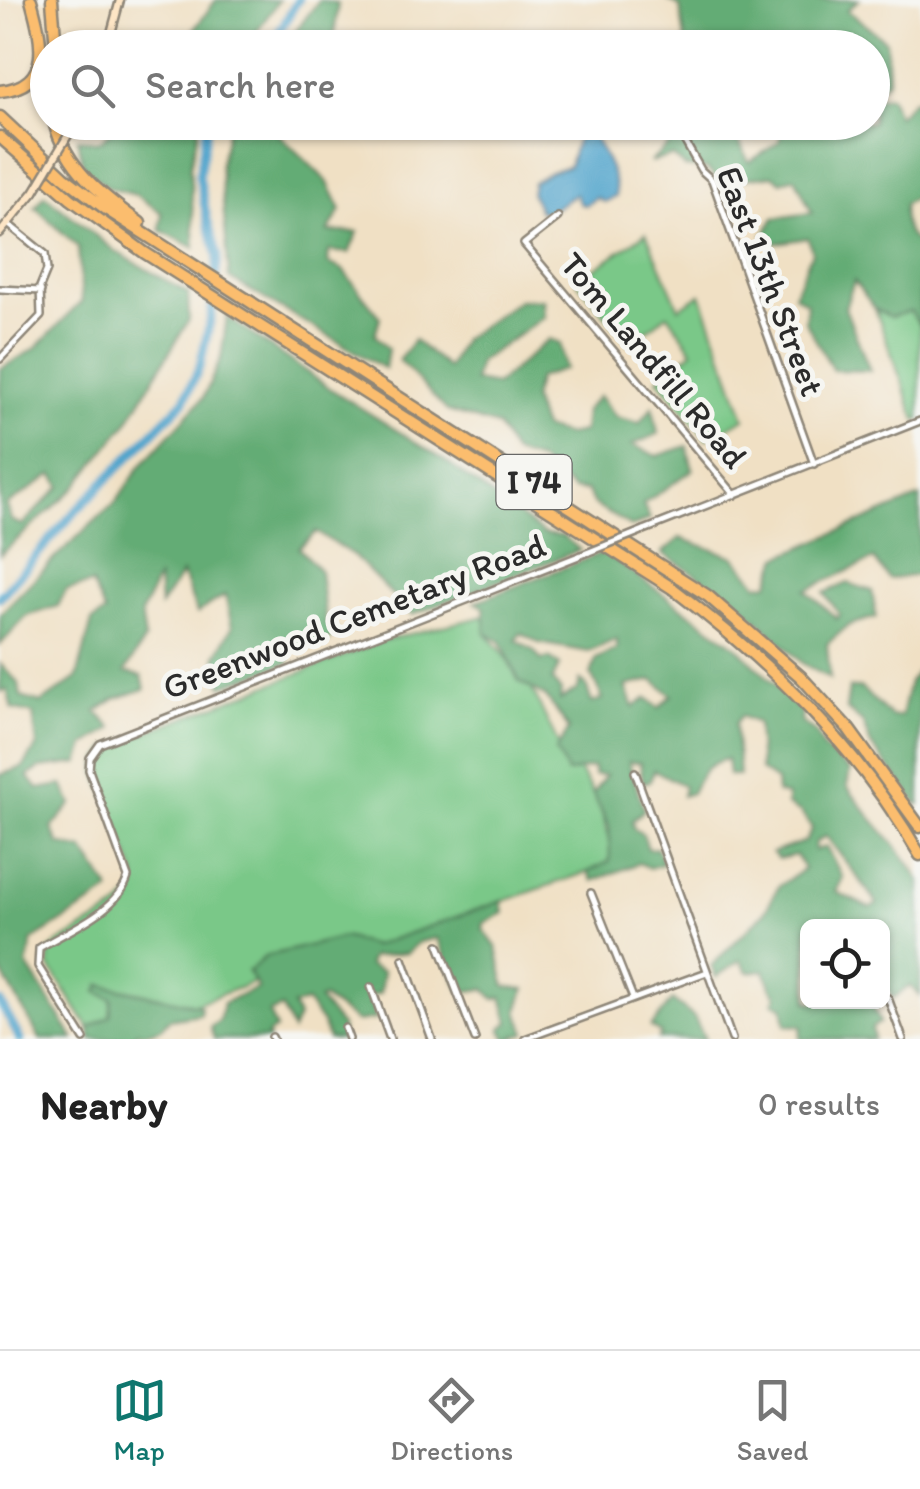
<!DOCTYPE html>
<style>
body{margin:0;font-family:Itim,sans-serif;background:#f6f6f6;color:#222}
.controls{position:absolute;right:30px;bottom:30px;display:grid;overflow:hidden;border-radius:15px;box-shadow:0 2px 8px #0004}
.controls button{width:90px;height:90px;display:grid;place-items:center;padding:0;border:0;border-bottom:2px solid #e0e0e0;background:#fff;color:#222;font:50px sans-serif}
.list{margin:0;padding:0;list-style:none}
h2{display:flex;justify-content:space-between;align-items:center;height:130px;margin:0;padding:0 40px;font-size:42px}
h2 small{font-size:32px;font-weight:400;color:#767676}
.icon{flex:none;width:55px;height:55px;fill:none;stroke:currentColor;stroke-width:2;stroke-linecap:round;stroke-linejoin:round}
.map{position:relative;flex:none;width:920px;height:1039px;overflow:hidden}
.search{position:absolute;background:#fff;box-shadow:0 2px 8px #0004;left:30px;right:30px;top:30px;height:110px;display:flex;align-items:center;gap:25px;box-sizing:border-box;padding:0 35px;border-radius:55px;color:#767676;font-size:38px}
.sheet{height:310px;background:#fff}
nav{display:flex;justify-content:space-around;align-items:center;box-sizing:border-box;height:140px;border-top:2px solid #e0e0e0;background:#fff;font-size:28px;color:#767676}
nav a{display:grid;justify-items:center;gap:5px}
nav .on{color:#0f766e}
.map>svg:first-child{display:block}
.green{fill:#7ac888;stroke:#527a5a;stroke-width:2.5}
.forest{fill:#63ac74;stroke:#476c50;stroke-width:2.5;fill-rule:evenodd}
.water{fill:#51a4cc;stroke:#3e687c;stroke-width:2.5}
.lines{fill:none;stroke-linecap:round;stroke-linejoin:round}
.river{stroke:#51a4cc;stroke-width:9}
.street-casing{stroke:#8e8678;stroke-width:10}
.secondary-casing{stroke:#8e8678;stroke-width:11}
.highway-casing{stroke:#8e8678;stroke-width:15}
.street{stroke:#fff;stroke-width:5}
.secondary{stroke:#fde5c5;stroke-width:6}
.highway{stroke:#fbbd6e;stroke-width:10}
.street-bridge-casing{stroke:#8e8678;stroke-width:10;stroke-linecap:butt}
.secondary-bridge-casing{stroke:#8e8678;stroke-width:11;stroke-linecap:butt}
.street-bridge{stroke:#fff;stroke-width:5}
.secondary-bridge{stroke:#fde5c5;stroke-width:6}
.labels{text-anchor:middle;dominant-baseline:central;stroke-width:10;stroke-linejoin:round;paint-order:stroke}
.shield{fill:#f6f6f2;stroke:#686867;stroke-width:2.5}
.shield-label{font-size:32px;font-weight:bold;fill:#2b2b2b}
.street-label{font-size:35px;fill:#2b2b2b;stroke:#f6f6f2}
</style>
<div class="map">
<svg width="920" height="1039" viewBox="0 0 920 1039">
<rect width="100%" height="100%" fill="#f6f6f2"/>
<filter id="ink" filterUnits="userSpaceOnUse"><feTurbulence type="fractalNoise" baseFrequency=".01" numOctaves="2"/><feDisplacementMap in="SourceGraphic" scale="20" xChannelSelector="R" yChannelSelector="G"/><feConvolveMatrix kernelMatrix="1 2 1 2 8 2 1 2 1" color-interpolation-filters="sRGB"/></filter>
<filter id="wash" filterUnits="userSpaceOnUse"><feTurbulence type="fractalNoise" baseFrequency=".0048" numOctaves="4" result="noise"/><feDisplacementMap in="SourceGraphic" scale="40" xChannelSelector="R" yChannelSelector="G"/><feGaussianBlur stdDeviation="2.25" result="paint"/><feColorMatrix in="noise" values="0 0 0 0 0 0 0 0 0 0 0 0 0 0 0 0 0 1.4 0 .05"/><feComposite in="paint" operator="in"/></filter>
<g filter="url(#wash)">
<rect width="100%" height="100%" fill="#f0e0c4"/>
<path class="green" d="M646 233 679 308 701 294 745 418 707 439 658 379 693 351 668 314 629 344 577 281Z
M869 293 900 295 920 326V419L916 420Z
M485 616 486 633 504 654 519 681 532 689 559 746 556 751 567 772 579 770C600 804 608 821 611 861L588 872 373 946 344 937 248 971 255 982 195 1004 101 985 112 999 110 1017 89 1028 49 966V949L118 908 133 892 136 875 97 773 99 760 108 747 385 640Z"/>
<path class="forest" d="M216 0H279L246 47H181Z
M319 0 338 3 333 46 320 35 321 47H284Z
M668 0H859L847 10 886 41 888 80 873 92 872 48 686 47 680 7Z
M890 96 897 116 912 101 920 99V204L913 199 904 204C902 221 904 236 920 244V326L911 311 891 317 876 310 854 281 845 308 870 371 833 370 805 321 807 303 794 295 812 252 808 238 771 244 763 236 774 218 812 213 795 177 781 182 773 175 720 182 707 169 685 167 672 156 650 162 672 142 661 129 664 123H730L749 162 779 142 783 126 781 123 872 122 873 98Z
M120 122 200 123 190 167 195 248 160 230 162 213 136 195 109 188 84 169 77 139 101 141Z
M229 123H270L269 125 327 181 341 210 328 232H358L349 253 329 251 328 263 342 269 380 317 375 335 388 349 385 369 229 278 220 165Z
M45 195 115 251 188 293 189 320 127 423 75 488 0 555V369L36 348 82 301 78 247 35 207ZM53 474 61 486 22 525 11 520 7 505Z
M543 299 544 317 479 362 474 381 496 385 549 339 560 343 565 369 538 378 532 399 543 428 567 435 583 432 585 410 599 396 616 417 639 423 653 407 658 434 632 445 657 456 687 446 693 470 643 504 650 519 632 527 594 505 587 491 573 490 539 461 513 453 497 426 447 411 399 360 414 340 448 368 463 339 519 300Z
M227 317 334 391 441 458 544 534 563 536 580 550 412 615 353 555 316 532 299 548 320 571 326 625 337 631 324 645 289 649V663L222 686 216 656 232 627 225 595 197 613 182 573 160 606 158 577 141 614 145 639 125 672 142 676 145 689 115 699 96 712 113 728 85 746 79 763 40 768 28 776 38 789 63 785 72 804 52 828 59 844 84 850 111 891 33 940 27 965 74 1039H40L0 970V775L23 767 37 746 33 714 12 709 7 690 0 692V664L19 683 21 697 41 703 77 678 92 621 105 613 92 584 66 590 58 606 27 616 0 645V614L58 555 117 501 139 468 203 398 221 358Z
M920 497V575L889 579 874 559 806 590 837 619 840 615 824 593 848 583 872 591 876 617 849 625 827 644 830 679 802 663 740 603 662 553 680 538 735 557 758 584 769 583 779 557Z
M604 552 736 646 802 711 801 722 816 733 823 748 850 771 847 786C869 820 901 845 920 881V996L910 986 893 998C877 979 882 951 882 926H808V1002H871L880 1022 872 1028 874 1039H800L802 1026 786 1025 783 1006 774 1003 777 995 771 987 765 970 748 972 741 960 716 977 711 966 764 913 779 886 804 869 796 855 778 859 772 853 806 841 812 828 801 813 787 805V796L777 793 776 781 760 770 757 723 741 716 735 724 739 775H729L727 759C706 763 700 775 691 793L682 796 684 786 654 770 650 781 643 783 640 763 629 762 644 810 632 821 634 829 643 834 648 849 657 848 663 864 649 868 639 863 593 881 588 872 610 861 609 827 593 793 606 775H594L593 767 567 773 556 750 569 729 546 697 519 681 501 642 486 633 484 607 475 602ZM521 633 539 643 589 652 617 639V649L596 659 591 675 603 699 592 703 586 685 580 680 578 689 560 700 561 691 552 680 560 665 549 658 541 660 534 651 516 640ZM653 680 672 695 659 708 647 698 634 707 626 686ZM826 836 877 903V904L870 908 836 892 843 878 826 847 815 850 816 842Z
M920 669V803L918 805 871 745 862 722 846 709 849 688H861L892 717 901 716 909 682Z
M502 901 504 913 484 923 483 929 497 948 505 986 525 989 518 1011 526 1033 507 1039 501 1029 509 1022 502 997 494 999 485 989 461 992 437 938 419 942 407 953 371 957 368 965 383 972 380 993 369 997 376 1019 357 1022 323 998 319 1000 341 1026 342 1039H328L322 1023 306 1002 293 1006 298 1017 292 1031 282 1008 269 1013 276 1029 267 1035 269 1039H214L210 1027 219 1021 223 1003 258 988 248 972 266 956 344 937 373 946Z
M101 985 201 1006 200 1014 169 1019 160 1029 143 1034 138 1031 131 1039H91L89 1028 110 1016 112 999 97 992Z
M672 1000 694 1017 705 1039H658L661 1034 651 1027Z"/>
<path class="water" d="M585 134 593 135C603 155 617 175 616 197L604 202 596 197 587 205 580 204 575 194 550 211 540 212 531 193 533 182 550 172 569 166 576 141Z"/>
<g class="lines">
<path class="river" d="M269 48 298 0
M0 597 71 516 184 401 200 366 211 317 218 256 207 219 199 175 208 122
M0 1002 20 1039"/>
</g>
</g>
<g filter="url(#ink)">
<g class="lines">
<defs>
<path id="street" d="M665 135 680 133 701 170 712 180 814 464
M558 217 524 244 735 495
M0 289 41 291
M0 359 41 316 40 287 47 270 45 254 8 224
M644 530 920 421
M635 772 732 1039
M591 893 633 998
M439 945 475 1039
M403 959 432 1039
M371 987 390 1039
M888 998 903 1039
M345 1028 349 1039
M272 1037 273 1039
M84 1039 38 966 39 948C68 930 118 911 128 877L89 770 90 758 100 744 589 552
M525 1039 707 972"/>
<path id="secondary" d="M107 48 120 0
M0 233 34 192"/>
<path id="highway" d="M52 0 56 48
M0 91C55 86 41 37 31 0
M0 117 64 177 106 209 708 596 801 677 848 728 920 827
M54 122C67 170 102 195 140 223
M0 137 71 199 145 253 672 588C770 662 858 747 920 855"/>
</defs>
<use href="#street" class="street-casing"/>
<use href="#secondary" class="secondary-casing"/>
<use href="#highway" class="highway-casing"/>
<use href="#street" class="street"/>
<use href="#secondary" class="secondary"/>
<use href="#highway" class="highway"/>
<defs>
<path id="street-bridge" d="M589 552 644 530"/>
<path id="secondary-bridge" d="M34 192 73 127"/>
</defs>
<use href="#street-bridge" class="street-bridge-casing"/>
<use href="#secondary-bridge" class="secondary-bridge-casing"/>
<use href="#street-bridge" class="street-bridge"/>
<use href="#secondary-bridge" class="secondary-bridge"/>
</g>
</g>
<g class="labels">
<rect class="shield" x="496.5" y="455" width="75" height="54" rx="8"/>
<g class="shield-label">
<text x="534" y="482">I 74</text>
</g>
<g class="street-label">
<text transform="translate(771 281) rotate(69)">East 13th Street</text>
<text transform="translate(654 360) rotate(50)">Tom Landfill Road</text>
<text transform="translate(354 616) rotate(-21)">Greenwood Cemetary Road</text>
</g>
</g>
</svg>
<div class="controls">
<button><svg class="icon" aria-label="locate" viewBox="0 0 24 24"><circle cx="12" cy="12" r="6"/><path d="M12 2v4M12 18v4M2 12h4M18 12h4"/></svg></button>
</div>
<div class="search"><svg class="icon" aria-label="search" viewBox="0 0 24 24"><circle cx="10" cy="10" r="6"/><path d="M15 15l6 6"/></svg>Search here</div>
</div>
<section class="sheet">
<h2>Nearby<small>0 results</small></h2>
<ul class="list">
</ul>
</section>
<nav>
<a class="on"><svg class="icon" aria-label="map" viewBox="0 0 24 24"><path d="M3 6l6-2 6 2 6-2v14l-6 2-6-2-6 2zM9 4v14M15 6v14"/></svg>Map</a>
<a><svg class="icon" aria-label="directions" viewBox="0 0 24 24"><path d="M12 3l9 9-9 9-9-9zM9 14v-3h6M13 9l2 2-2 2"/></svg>Directions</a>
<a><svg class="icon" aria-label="saved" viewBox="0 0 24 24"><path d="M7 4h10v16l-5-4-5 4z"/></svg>Saved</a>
</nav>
